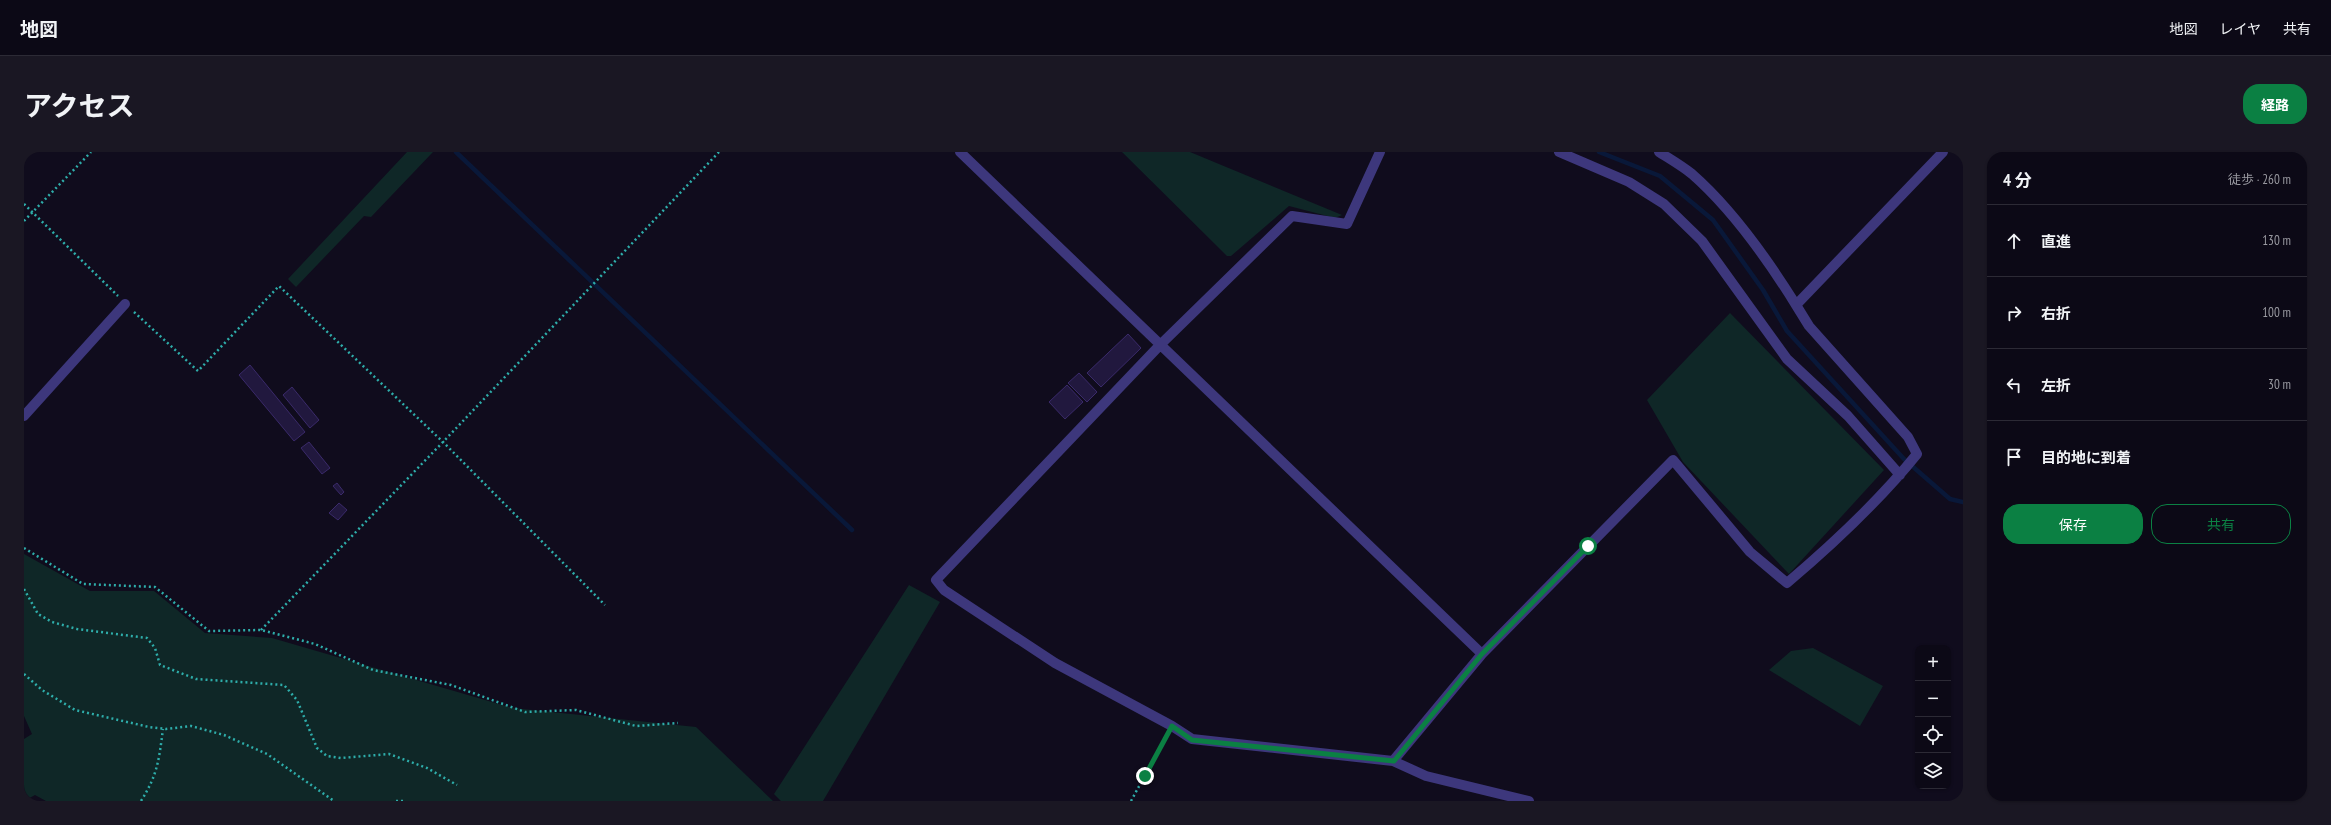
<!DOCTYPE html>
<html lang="ja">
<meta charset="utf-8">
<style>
body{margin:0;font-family:"PT Sans Narrow","Noto Sans JP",sans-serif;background:#1a1723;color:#f1f3f6}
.controls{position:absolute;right:12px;bottom:12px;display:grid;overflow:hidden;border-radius:8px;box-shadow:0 1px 3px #0004}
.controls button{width:36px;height:36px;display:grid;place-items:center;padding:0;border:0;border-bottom:1px solid #2c2a35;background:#0c0916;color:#f1f3f6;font:20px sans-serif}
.stop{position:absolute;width:12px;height:12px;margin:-9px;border:3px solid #0b8043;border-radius:50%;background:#fff}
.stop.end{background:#0b8043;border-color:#fff;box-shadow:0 1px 4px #0008}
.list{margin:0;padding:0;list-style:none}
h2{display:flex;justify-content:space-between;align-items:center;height:52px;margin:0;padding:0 16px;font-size:17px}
h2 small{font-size:13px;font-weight:400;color:#9a9aa1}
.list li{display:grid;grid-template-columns:26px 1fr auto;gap:12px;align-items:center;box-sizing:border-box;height:72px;padding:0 16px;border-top:1px solid #2c2a35}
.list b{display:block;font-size:15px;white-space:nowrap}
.list em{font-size:13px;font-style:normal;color:#9a9aa1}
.actions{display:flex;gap:8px;padding:12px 16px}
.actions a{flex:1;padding:9px 0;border:1px solid #0b8043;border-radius:16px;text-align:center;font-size:14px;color:#0b8043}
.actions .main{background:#0b8043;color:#fff}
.icon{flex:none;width:22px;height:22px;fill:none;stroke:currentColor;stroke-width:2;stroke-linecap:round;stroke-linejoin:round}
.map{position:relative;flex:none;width:1939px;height:649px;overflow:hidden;border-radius:16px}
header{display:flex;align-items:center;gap:24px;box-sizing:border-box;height:56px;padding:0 20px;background:#0c0916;border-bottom:1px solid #2c2a35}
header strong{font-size:19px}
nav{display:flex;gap:22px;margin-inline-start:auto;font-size:14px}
.intro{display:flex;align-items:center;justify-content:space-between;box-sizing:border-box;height:96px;padding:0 24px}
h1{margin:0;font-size:28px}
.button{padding:10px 18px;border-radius:16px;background:#0b8043;color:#fff;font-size:14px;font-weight:700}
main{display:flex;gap:24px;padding:0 24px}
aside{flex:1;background:#0c0916;border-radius:16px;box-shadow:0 1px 3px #0004}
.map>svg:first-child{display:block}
.green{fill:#0f2727}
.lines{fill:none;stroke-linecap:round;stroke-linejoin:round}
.stream{stroke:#091839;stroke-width:4.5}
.building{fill:#21183e;stroke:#3a2a6a}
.path{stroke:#2eadaa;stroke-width:2.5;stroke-dasharray:2 3;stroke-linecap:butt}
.minor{stroke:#3d377c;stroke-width:10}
.route{stroke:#0b8043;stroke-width:5}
</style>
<header>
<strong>地図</strong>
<nav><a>地図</a><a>レイヤ</a><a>共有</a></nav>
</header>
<div class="intro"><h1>アクセス</h1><a class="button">経路</a></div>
<main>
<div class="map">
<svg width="1939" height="649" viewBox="0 0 1939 649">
<rect width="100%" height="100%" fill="#100c1d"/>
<path class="green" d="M383 0H409L347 65 340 64 272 135 264 127Z
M1098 0H1166L1318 63 1311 66 1265 54 1207 104H1203Z
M1706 161 1860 318 1765 422 1659 310 1623 248Z
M0 402 66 439H130L181 481 248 486 489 556 672 575 749 649H22L11 643 0 649V587L8 582 0 564Z
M885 433 916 450 799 649H757L750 642Z
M1789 496 1859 534 1836 574 1745 518 1767 499Z"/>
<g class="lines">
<path class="stream" d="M432 0 828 378
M1575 0 1636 24 1689 68 1739 138 1763 179 1880 307 1926 347 1939 350"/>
</g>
<path class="building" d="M1104 182 1117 196 1077 235 1063 221Z
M226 213 281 280 270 289 215 223Z
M1055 221 1073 240 1063 250 1044 231Z
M1043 233 1059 250 1041 267 1025 250Z
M268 235 295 268 286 276 259 243Z
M285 290 306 316 298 322 277 296Z
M313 331 320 340 317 343 309 334Z
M315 351 323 358 314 368 305 361Z"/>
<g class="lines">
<path class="path" d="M0 52 94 144
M0 69 67 0
M110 160 174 219 255 134 419 290 581 453
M0 396 59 432 131 435 185 479 237 478 291 492 349 518 427 533 501 560 552 558 612 574 654 571
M0 437 14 462 28 470 53 477 123 486 131 496 136 513 172 527 260 533 273 548 293 596 303 604 317 606 365 602 403 616 433 633
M237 478 419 290 695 0
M0 522 18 538 51 558 125 575 142 577 167 574 200 583 243 602 310 649
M117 649C134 622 135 607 139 577
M372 649H380
M1107 649 1142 585"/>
<path class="minor" d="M936 0 1458 502
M1356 0 1323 72 1268 64 1136 193 912 428 920 438 1031 511 1148 574 1168 587 1369 609 1402 624 1505 649
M1535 0 1605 30 1640 52 1678 89 1763 207 1824 264 1876 323
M1635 0C1646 7 1658 14 1668 22 1708 57 1744 108 1772 153
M0 264 101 152
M1369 609 1458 502 1649 308 1726 400 1763 431C1809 392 1855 349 1893 302L1884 285 1785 174 1772 153 1919 0"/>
</g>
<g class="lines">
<path class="route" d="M1121 624 1148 574 1168 588 1370 609 1458 502 1564 394"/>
</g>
</svg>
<div class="controls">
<button>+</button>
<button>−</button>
<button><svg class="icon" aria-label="locate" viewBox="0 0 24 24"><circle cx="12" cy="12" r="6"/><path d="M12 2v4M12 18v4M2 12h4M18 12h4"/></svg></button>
<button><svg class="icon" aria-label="layers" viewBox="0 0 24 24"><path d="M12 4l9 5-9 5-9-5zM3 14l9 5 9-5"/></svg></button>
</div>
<div class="stop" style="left:1564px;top:394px"></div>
<div class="stop end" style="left:1121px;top:624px"></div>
</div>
<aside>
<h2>4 分<small>徒歩 · 260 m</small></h2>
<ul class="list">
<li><svg class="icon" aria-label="ahead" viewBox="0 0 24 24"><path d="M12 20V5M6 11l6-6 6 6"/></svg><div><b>直進</b></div><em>130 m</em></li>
<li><svg class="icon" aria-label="right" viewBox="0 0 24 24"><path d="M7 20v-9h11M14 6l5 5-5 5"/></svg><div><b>右折</b></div><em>100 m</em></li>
<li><svg class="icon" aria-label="left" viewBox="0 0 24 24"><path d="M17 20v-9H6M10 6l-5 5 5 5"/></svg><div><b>左折</b></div><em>30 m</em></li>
<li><svg class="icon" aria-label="arrive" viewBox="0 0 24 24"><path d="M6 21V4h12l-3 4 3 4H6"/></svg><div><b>目的地に到着</b></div></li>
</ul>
<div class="actions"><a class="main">保存</a><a>共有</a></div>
</aside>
</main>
